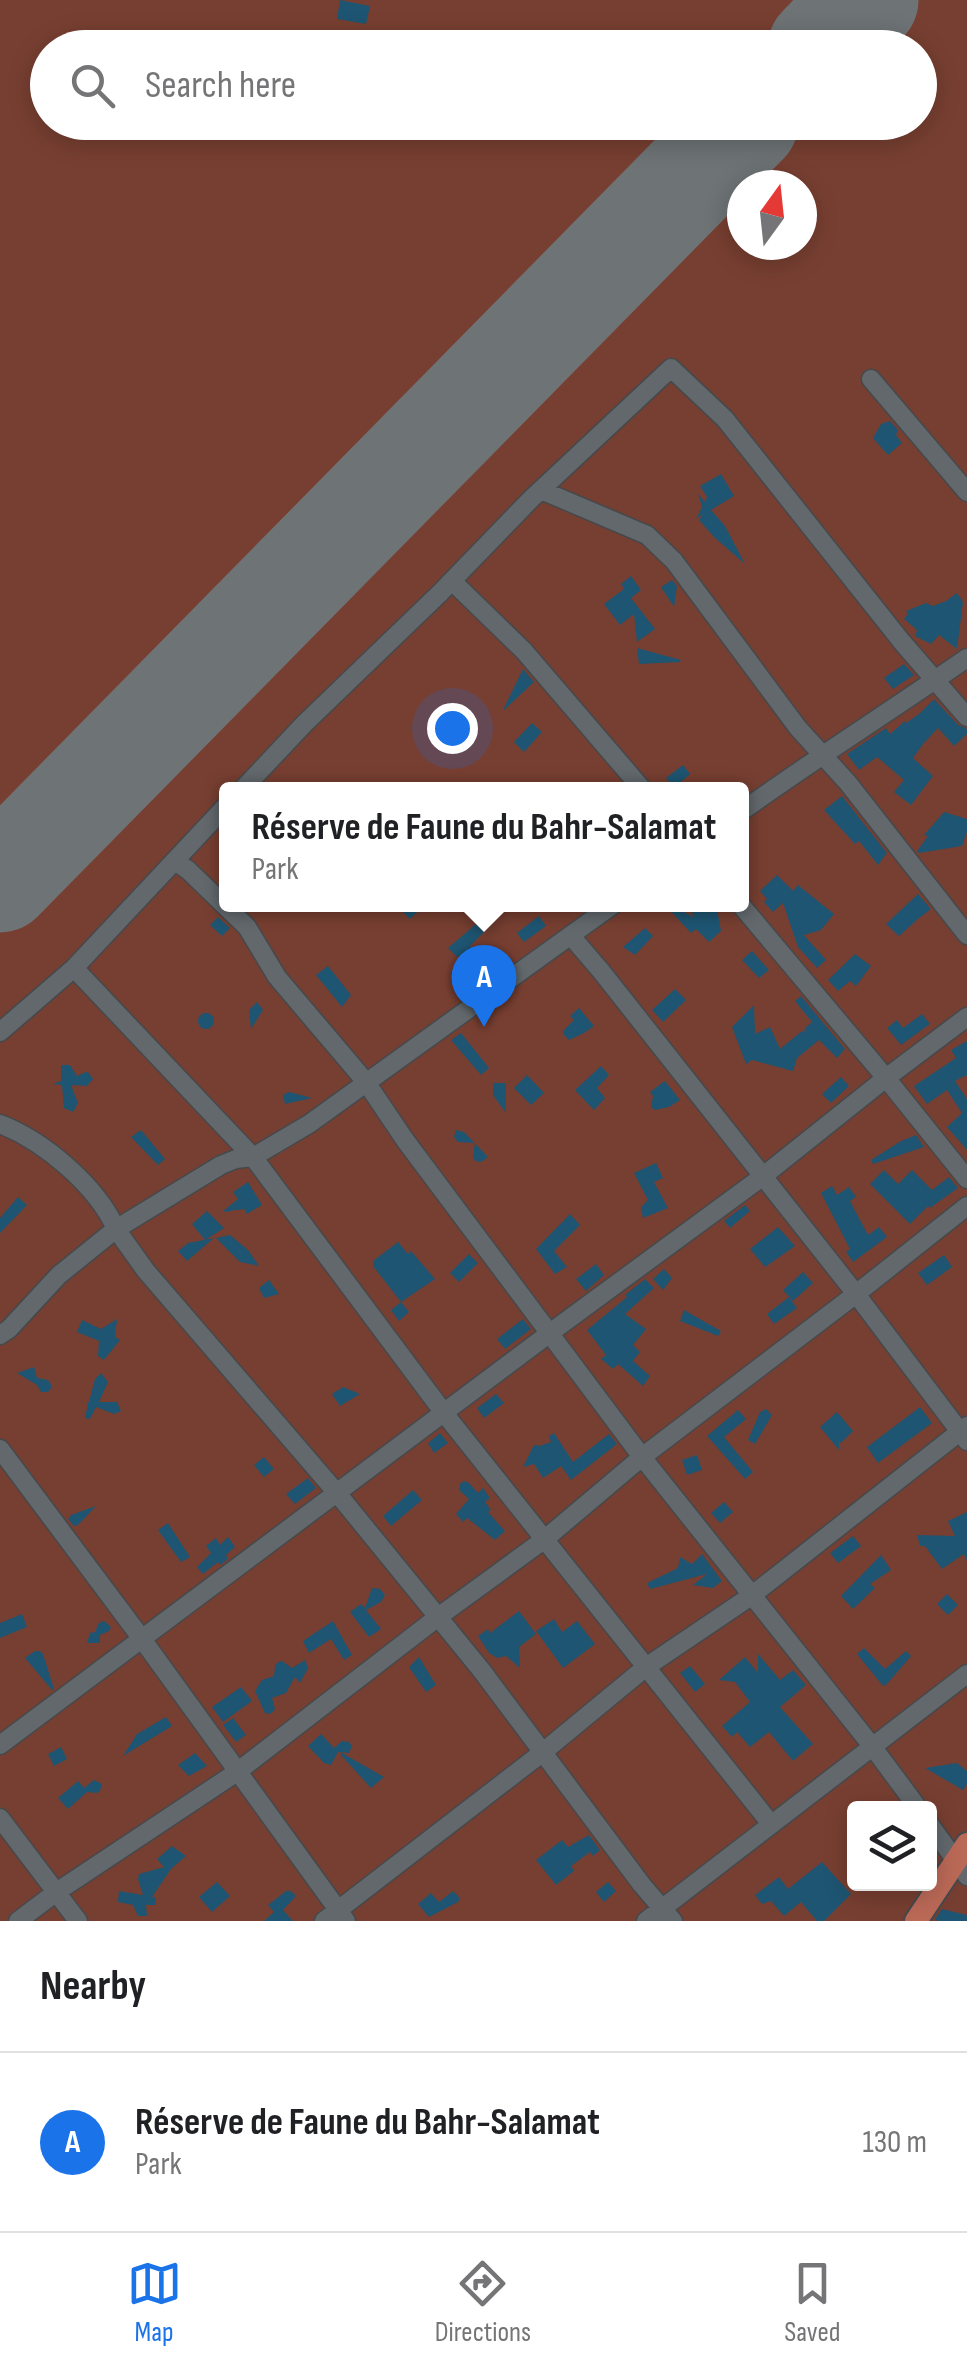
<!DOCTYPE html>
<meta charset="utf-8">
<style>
body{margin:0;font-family:"Sofia Sans Condensed",sans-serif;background:#f6f6f6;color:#202124}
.controls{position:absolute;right:30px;bottom:30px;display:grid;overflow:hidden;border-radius:10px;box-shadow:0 5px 25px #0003}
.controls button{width:90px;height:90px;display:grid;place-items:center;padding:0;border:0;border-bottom:2px solid #e0e0e0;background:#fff;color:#202124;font:50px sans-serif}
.compass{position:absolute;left:727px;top:170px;width:90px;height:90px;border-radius:50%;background:#fff;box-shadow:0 5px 25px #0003;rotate:15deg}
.you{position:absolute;left:452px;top:728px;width:35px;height:35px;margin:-25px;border:8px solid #fff;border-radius:50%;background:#1a73e8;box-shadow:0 0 0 15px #1a73e833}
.badge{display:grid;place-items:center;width:65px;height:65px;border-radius:50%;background:#1a73e8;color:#fff;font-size:32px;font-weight:700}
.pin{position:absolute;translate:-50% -82px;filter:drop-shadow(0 2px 5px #0008)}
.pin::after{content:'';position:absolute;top:52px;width:35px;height:30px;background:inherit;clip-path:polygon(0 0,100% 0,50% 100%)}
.popup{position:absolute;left:219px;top:782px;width:530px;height:130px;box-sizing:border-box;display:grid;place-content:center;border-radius:10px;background:#fff;filter:drop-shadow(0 2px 8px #0005);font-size:32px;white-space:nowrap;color:#757577}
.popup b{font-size:38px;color:#202124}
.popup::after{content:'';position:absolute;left:50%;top:100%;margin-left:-20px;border:20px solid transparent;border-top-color:#fff}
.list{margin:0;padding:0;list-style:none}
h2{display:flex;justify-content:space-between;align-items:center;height:130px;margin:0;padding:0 40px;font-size:42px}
h2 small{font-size:32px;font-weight:400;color:#757577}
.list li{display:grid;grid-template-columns:65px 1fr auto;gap:30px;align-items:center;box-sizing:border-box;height:180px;padding:0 40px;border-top:2px solid #e0e0e0}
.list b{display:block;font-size:38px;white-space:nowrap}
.list p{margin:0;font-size:32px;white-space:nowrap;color:#757577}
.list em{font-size:32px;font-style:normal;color:#757577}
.icon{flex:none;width:55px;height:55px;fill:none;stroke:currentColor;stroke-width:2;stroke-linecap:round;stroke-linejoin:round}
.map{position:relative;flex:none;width:967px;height:1921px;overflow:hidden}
.search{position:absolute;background:#fff;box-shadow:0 5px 25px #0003;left:30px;right:30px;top:30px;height:110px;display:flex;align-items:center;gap:25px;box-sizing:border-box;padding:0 35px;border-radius:55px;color:#757577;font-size:38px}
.sheet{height:310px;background:#fff}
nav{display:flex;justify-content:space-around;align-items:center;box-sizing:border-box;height:140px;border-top:2px solid #e0e0e0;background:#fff;font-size:28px;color:#757577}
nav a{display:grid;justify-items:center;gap:5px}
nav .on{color:#1a73e8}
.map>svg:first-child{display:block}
.green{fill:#773f31;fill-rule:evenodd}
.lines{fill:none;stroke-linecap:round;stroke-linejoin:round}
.runway{stroke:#6e7376;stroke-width:105}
.building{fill:#1e5572}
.minor-casing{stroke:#45494c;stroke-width:21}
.major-casing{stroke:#45494c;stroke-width:26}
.minor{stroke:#62686c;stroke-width:18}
.major{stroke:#bb6957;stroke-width:22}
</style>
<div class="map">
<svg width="967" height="1921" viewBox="0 0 967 1921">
<rect width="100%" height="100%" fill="#282e31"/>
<path class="green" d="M0 0H967V1921H0ZM48 48H920V122H48ZM742 185H802V245H742ZM226 790H742V904H226ZM854 1808H930V1884H854Z"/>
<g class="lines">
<path class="runway" d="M820 48 866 0
M0 880 746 122"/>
</g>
<path class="building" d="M340 0 370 6 366 24 337 19Z
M890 421 898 430 896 435 902 443 888 455 873 438 881 424Z
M721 474 734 496 711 510 725 526 745 564 714 537 699 520 703 514 696 519 702 507 698 494 705 502 707 497 700 486Z
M631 576 641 590 631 598 655 629 637 642 634 614 620 625 604 604 624 589 621 584Z
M672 580 677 586 674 607 661 587Z
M957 593 963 602 957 649 939 635 931 644 915 636 917 630 904 619 908 614 906 611 926 603 933 606 946 601Z
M637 648 681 660 680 662 639 664Z
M904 664 914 675 893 689 884 678Z
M523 669 534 682 504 710H503Z
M934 699 958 725 967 729V734L954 746 938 728 923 744 913 758 933 776 911 805 894 792 904 780 877 757 859 770 847 754 886 728 890 734 905 721 906 723 919 714Z
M532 723 542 732 524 752 514 742Z
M683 765 690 774 674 788 666 778Z
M842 796 887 853 878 865 859 841 855 844 824 810Z
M944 812 967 819V832L962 846 919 853 917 851 928 836 924 835Z
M777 875 793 891 798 885 834 914 821 930 804 935 826 960 817 968 798 947 783 903 773 912 764 902 767 899 760 891Z
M918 894 931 909 919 918 899 936 886 924Z
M395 904H425L410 919Z
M670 904 693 917 691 904H716L721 931 709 942 696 929 691 933 665 905Z
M539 916 546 926 524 942 517 933Z
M218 917 230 928 222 936 210 925Z
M476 924 484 932 470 946 486 966 475 974 460 955 457 957 448 948Z
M645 928 653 936 635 955 623 947Z
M752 951 769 970 759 978 742 960Z
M855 954 871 966 856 986 850 981 838 991 828 980Z
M328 966 351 995 342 1007 316 975Z
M675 989 686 1000 663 1022 652 1010Z
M801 996 845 1049 837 1058 819 1040 797 1058 793 1071 752 1060 746 1064 732 1027 754 1005 755 1034 770 1027 780 1049 802 1031 804 1033 805 1028 812 1022 795 1001Z
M257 1002 263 1010 251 1029 249 1010Z
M579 1008 594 1026 584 1033 569 1040 564 1035 563 1031 574 1020 570 1016Z
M198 1021a8 8 0 1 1 16 0a8 8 0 1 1-16 0Z
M922 1014 930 1024 901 1045 887 1028 897 1020 903 1028Z
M461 1033 489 1068 481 1075 451 1040Z
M967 1041V1077L966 1075 955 1081 967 1099V1150L947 1127 962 1113 947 1090 927 1104 914 1086 956 1058 951 1050Z
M61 1065H70L77 1076 86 1072 89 1073 93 1079 87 1086 71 1085 78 1103 73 1112 64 1108 62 1085 53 1084 61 1081Z
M601 1066 609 1075 597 1088 605 1098 594 1110 575 1090Z
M527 1075 544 1093 531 1105 514 1088Z
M841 1077 849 1086 831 1103 822 1094Z
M665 1081 680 1100 669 1107 655 1110 651 1107 653 1096 650 1092Z
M493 1083H506V1113L493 1095Z
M289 1092 312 1098 285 1104 283 1095Z
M141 1130 165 1159 158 1165 131 1137Z
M456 1130 464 1132 488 1157 481 1162 475 1161 473 1156 475 1143 458 1142 454 1137Z
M916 1135 924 1147 873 1164 871 1160 901 1141Z
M656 1163 663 1178 654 1182 668 1208 643 1218 641 1207 648 1200 634 1173Z
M884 1170 898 1184 912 1170 932 1190 949 1177 958 1188 930 1208 928 1206 910 1224 870 1184Z
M248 1182 262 1205 247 1214 244 1209 222 1212 238 1199 233 1192Z
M832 1186 837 1195 849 1187 856 1197 850 1201 868 1235 879 1227 887 1237 853 1262 846 1252 850 1249 821 1193Z
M18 1197 27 1205 0 1233V1218Z
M745 1205 750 1211 730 1228 724 1221Z
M207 1211 224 1228 205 1240 192 1224Z
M570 1214 580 1225 554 1251 567 1267 555 1274 536 1249Z
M778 1227 795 1246 765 1267 750 1249Z
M230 1235 248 1250 259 1266 240 1262 216 1238Z
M214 1238 187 1261 178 1251 188 1243Z
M398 1242 408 1254 411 1251 435 1279 401 1302 409 1312 399 1321 391 1310 401 1302 373 1266V1261Z
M469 1254 478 1263 459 1282 450 1273Z
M944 1255 952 1267 927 1285 918 1273Z
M596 1264 604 1275 586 1291 576 1279Z
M664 1269 672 1278 663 1290 653 1279Z
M803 1272 813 1283 793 1301 783 1290Z
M645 1279 654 1288 625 1314 646 1329 633 1345 640 1352 633 1361 650 1376 643 1386 618 1364 613 1369 601 1359 606 1355 587 1330 627 1297 625 1295Z
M269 1280 279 1294 264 1298 259 1288Z
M789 1297 797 1308 774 1324 767 1314Z
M684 1310 721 1331 718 1336 680 1321Z
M117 1319 115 1337 120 1340 104 1360 98 1356 99 1341 77 1332 82 1320 101 1329Z
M523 1319 531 1329 505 1349 497 1339Z
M34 1367 37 1378 48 1380 50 1383 52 1387 48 1392H41L37 1385 17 1373Z
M101 1373 108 1382 99 1402H117L121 1411 114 1414 96 1407 90 1419 85 1418 88 1403 86 1402H89L95 1379Z
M343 1387 360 1394 340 1406 332 1394Z
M496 1394 504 1403 484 1418 477 1408Z
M920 1407 932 1423 878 1463 867 1447Z
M766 1409 772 1415 755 1444 748 1440 760 1412Z
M738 1410 746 1419 724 1437 753 1472 745 1479 707 1436Z
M837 1412 853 1431 841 1443 839 1441V1450L820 1427Z
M440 1433 448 1443 434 1453 428 1443Z
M554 1433 573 1462 609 1434 617 1444 571 1480 561 1466 543 1478 534 1464 523 1467 534 1445 539 1446 551 1442 549 1436Z
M697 1455 702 1470 687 1475 682 1460Z
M264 1457 274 1469 264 1477 254 1465Z
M308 1478 316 1488 295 1504 286 1494Z
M464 1481 469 1483 478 1493 483 1488 490 1498 485 1502 491 1510 488 1512 505 1531 495 1540 467 1518 463 1522 456 1514 469 1499 459 1490 460 1484Z
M413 1490 422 1500 391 1526 383 1516Z
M724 1502 733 1512 720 1523 711 1513Z
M96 1506 78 1525 74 1526 68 1519 71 1515Z
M967 1512V1561L964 1554 942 1569 925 1546H920L917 1535 955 1536 948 1521Z
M168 1523 190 1557 181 1562 158 1530Z
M853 1536 861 1546 838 1563 830 1553Z
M228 1537 235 1547 226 1555 228 1559 220 1565 218 1562 203 1574 197 1567 211 1553 206 1546 216 1538 220 1545Z
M702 1554 722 1581 713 1588 693 1585 707 1574 650 1589 647 1583 678 1568 680 1557 692 1564Z
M881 1555 891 1570 870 1584 875 1588 853 1609 841 1596Z
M372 1588 380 1589 385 1595 381 1602 366 1610 381 1629 369 1637 350 1612 361 1604 365 1608Z
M947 1594 958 1605 948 1615 937 1604Z
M519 1611 536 1634 519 1647 520 1668 506 1656 497 1658 489 1653 478 1636 488 1629 490 1633Z
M22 1614 27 1627 0 1638V1623Z
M554 1619 562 1632 577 1621 595 1644 563 1668 536 1631Z
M104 1621 111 1627 109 1631 100 1635V1643H87L90 1633 95 1632 99 1623Z
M333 1621 352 1655 344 1660 331 1639 309 1653 303 1641Z
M864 1648 885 1669 906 1651 911 1656 887 1684 883 1686 857 1654Z
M35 1651H40L43 1654 54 1689 52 1690 25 1658Z
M758 1654 780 1680 793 1670 806 1685 780 1707 813 1744 793 1761 769 1732 750 1747 737 1732 732 1737 722 1726 750 1702 735 1682 719 1680 745 1657 758 1673Z
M419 1657 436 1685 426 1692 409 1667Z
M305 1660 308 1668 300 1683 295 1677 286 1693 272 1698 275 1709 273 1712 269 1714 265 1713 255 1691 262 1680 274 1676 275 1666 278 1662 282 1661 292 1668Z
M690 1666 705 1684 695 1692 680 1673Z
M241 1687 252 1701 223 1722 212 1707Z
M166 1717 172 1726 123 1756 137 1734Z
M233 1718 246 1735 236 1742 223 1725Z
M321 1734 334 1748 342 1741 349 1742 352 1746 349 1753 338 1752 331 1765 324 1763 308 1746Z
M61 1747 67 1759 54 1766 48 1754Z
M195 1753 207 1766 189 1776 178 1765Z
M342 1753 384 1777 371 1788 340 1754Z
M957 1763 967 1771V1784L963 1790 925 1768Z
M94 1780 102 1784 100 1791 97 1793 87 1792 68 1809 58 1798 78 1781 84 1788Z
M589 1835 600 1850 593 1856 590 1852 571 1866 574 1871 556 1885 536 1860 562 1840 568 1847Z
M172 1846 186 1856 171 1869 152 1897H156L155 1905H146L147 1916H138L133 1905 118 1902 119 1891 143 1895 138 1879 139 1874 164 1867 157 1859Z
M822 1862 851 1894 824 1921H817L801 1902 784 1916 771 1901 762 1904 755 1895 779 1877 788 1889Z
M217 1882 230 1896 212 1912 199 1897Z
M608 1882 616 1891 604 1902 596 1892Z
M286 1891H291L296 1896 283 1910 293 1921H264L274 1912 268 1905Z
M453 1891 460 1898 458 1902 429 1917 418 1904 431 1893 439 1902Z
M942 1909 967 1915V1921H938L935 1919Z"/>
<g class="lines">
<defs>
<path id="minor" d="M871 379 967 492
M541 490 647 535 674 561 798 728 848 783 967 935
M452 581 524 651 643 790
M242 790 304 724 440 593 531 499 671 368 725 419 902 642 967 717
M742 811C816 758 892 710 967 658
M175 861 188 870 247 927 277 977 366 1082 405 1140 642 1457 872 1746 918 1808
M614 904 309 1124 253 1157 236 1159 221 1165 116 1229 146 1271 337 1493 482 1671 642 1885 673 1921
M740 904 886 1078 967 1179
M571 936 601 971 856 1294 967 1441
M74 968 253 1157 444 1413 771 1824
M0 1032 74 968 226 806
M0 1124C44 1141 97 1186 116 1229L59 1275 9 1329 0 1335
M0 1449 142 1639 346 1921
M0 1745 562 1324 762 1177 886 1078 967 1017
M0 1818 78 1921
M930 1825 967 1876
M18 1921 55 1893 237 1772 438 1617 545 1539 642 1457 856 1294 967 1206
M324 1921 543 1752 646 1667 751 1596 967 1426
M646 1921 967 1674"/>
<path id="major" d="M916 1921 967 1844"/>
</defs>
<use href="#minor" class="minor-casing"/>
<use href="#major" class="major-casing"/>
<use href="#minor" class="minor"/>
<use href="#major" class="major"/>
</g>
</svg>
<div class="controls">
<button><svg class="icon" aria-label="layers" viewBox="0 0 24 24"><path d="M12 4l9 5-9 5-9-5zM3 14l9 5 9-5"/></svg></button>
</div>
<svg class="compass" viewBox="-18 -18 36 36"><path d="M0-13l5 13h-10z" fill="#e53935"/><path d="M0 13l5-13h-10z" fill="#757577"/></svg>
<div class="you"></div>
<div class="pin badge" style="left:484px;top:1027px">A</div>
<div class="popup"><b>Réserve de Faune du Bahr-Salamat</b>Park</div>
<div class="search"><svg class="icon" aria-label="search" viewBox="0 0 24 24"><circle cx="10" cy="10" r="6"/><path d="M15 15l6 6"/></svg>Search here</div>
</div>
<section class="sheet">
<h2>Nearby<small></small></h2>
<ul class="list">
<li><span class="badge">A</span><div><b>Réserve de Faune du Bahr-Salamat</b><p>Park</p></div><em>130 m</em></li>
</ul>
</section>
<nav>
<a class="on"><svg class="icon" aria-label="map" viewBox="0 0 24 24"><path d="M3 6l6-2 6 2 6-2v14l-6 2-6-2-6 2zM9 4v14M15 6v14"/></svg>Map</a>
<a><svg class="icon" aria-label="directions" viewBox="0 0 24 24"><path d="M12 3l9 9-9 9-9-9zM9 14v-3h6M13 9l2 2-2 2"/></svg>Directions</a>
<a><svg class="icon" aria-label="saved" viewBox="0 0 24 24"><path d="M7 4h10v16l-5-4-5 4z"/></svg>Saved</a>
</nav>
